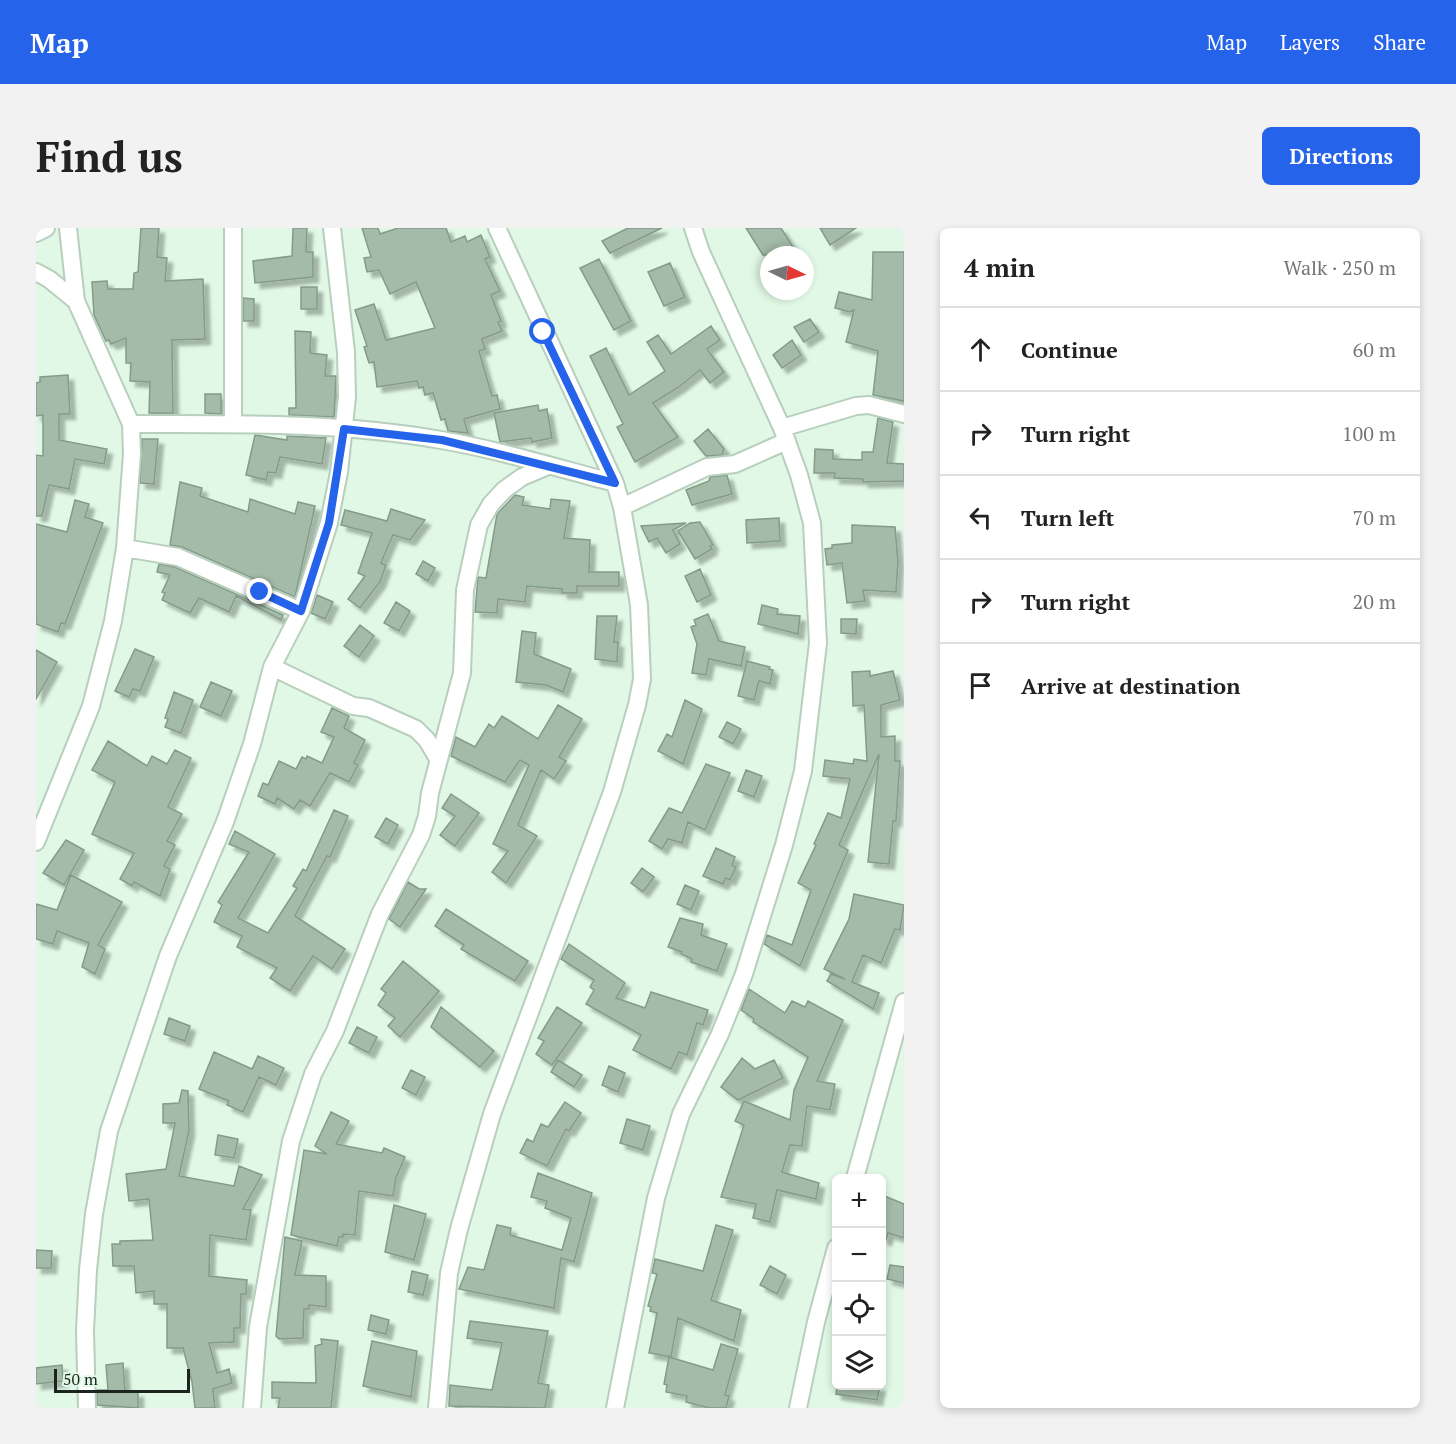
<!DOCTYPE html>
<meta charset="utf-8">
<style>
body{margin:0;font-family:"PT Serif",serif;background:#f2f2f2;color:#222}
.controls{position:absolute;right:18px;bottom:18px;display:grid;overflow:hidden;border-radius:9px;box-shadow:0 3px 9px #0003}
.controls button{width:54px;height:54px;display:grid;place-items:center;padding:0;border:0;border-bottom:2px solid #e0e0e0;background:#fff;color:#222;font:30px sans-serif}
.compass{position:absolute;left:724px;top:18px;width:54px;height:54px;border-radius:50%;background:#fff;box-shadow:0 3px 9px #0003;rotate:95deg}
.scale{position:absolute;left:18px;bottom:15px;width:136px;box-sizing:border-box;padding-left:6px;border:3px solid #1b241d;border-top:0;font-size:16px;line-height:21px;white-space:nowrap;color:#1b241d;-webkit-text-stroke:4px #e0f8e5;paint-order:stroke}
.stop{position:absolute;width:18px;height:18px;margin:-14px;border:4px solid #2563eb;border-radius:50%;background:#fff}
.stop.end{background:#2563eb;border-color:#fff;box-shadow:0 2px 6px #0008}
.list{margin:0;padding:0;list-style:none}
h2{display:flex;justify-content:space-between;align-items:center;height:78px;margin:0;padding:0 24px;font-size:26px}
h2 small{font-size:20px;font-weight:400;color:#767676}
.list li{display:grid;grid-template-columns:39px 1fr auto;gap:18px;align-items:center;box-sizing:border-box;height:84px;padding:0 24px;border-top:2px solid #e0e0e0}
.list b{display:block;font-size:22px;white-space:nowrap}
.list em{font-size:20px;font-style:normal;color:#767676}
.icon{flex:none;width:33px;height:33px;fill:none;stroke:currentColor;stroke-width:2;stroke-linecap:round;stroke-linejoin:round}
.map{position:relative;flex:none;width:868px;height:1180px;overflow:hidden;border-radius:9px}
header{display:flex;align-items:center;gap:36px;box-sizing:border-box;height:84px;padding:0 30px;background:#2563eb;color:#fff}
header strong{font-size:28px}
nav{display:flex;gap:33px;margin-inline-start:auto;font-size:21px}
.intro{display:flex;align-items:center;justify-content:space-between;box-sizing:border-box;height:144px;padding:0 36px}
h1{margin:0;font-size:42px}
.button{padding:15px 27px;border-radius:9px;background:#2563eb;color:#fff;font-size:21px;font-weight:700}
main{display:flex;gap:36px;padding:0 36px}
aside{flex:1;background:#fff;border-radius:9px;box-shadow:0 3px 9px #0003}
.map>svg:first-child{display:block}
.building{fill:#a4bba9;stroke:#859b8a;stroke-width:1.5;filter:url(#shadow)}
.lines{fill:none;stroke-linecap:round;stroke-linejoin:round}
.minor-casing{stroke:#b7cfbc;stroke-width:20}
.minor{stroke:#fff;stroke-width:16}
.route{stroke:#2563eb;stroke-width:8}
</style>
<header>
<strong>Map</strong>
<nav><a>Map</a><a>Layers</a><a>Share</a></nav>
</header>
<div class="intro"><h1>Find us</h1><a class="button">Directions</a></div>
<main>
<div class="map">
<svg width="868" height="1180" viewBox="0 0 868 1180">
<defs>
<filter id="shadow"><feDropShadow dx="5.5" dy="5.5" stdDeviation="1.5" flood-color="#0004"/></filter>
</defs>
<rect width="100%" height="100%" fill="#e0f8e5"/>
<path class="building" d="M105 0H123L121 29 131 30 129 53 167 51 169 111 136 112 137 185H113L114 154 94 153 95 135H90V110L75 116 73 112 70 113 58 87 56 54 71 53 72 61H97L98 45 102 44Z
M257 0H271L270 24H277V49L219 55 217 33 256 28Z
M326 0H342L344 6 362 0H410L415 14 429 8 431 14 445 7 454 29 449 31 464 63 455 67 465 93 462 94 466 103 446 111 449 121 443 123 456 168 461 167 464 181 428 191 432 205 412 203 409 191 405 192 397 165 389 167 387 159 383 160 381 153 341 159 338 134 333 135 328 119 331 118 319 82 338 76 350 112 399 100 380 54 354 66 343 42 331 44 328 30 335 29Z
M592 0H626L574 25 566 13Z
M710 0H745L762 27H727Z
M784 0H820L794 17Z
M837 24H868V173L837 167 842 123 810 114 818 82 814 84 799 80 803 64 836 72Z
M563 31 595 93 578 102 544 40Z
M634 35 649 69 628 78 612 44Z
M265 59H281V81H265Z
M207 70 218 71V93H207Z
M774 91 783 104 768 114 758 99Z
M675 98 684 112 671 121 688 144 674 155 664 142 643 159 617 175 642 209 599 234 581 199 587 196 554 128 570 120 593 167 629 143 611 114 622 107 635 126Z
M259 103 275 104 274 125 291 127 289 148H300L298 189 253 187V180H260Z
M756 112 765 127 746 140 737 127Z
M32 147 34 186H23V212L71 221 68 236 39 231 33 261 13 257 6 288H0V227L7 228V187L0 188V155L4 154V149Z
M169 166H185V186L169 185Z
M502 177 503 183 511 181 516 210 496 214 495 210 464 214 458 185Z
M842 190 857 194 851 235 868 236V253L827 254V251L798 250 799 245H778L779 221 797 222V231L826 232V224H837Z
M672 201 688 221 686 227 670 228 658 213Z
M219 207 251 212V208L290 210 286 236 244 229 240 245 232 244 230 252 210 247Z
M106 211H122L118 256 104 255Z
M691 247 696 266 656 277 650 262 673 253 674 249Z
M144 254 166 260 164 268 212 284 214 271 259 286 262 274 279 278 259 369 146 319 134 317Z
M479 267 488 269 486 277 514 281 515 271 534 273 528 310 554 312 553 344H583V358H541V365H526V361L491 358 489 374 462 371 461 385 439 384 442 349 450 350 461 286Z
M39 272 53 276 49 289 67 295 29 396 25 395 22 404 0 396V296L31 304Z
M355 281 389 292 374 312 357 307 345 335 350 337 344 354 324 380 312 371 329 348 322 345 336 305 305 297 309 282 351 293Z
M743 290 744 313 711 315 710 292Z
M664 294 677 317 674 318 676 321 659 331 642 303 654 295Z
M650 295 637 302 644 316 630 325 621 310 613 314 605 298Z
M816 297 859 299 862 334 860 364 827 362 829 373 811 375 806 335 791 337 789 321 796 320V317L816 315Z
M387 333 399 340 392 353 380 346Z
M123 336 139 339 247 387 245 392 200 368 193 384 163 370 154 385 126 372 129 365 126 364 134 347 121 344Z
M664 341 675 367 661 374 649 348Z
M281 367 297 374 289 391 275 385Z
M360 374 374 383 363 403 348 395Z
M726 377 742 381 741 386 764 388 762 406 722 396Z
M672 386 683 413 709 419 705 438 673 431 670 447 656 445 661 416 655 399 660 397 658 392Z
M561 388H581L578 414H582L581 434 559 431Z
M805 391H821L820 406 805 405Z
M324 397 338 408 323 429 308 418Z
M486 403 500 405 498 426 535 441 527 464 510 457 480 454Z
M99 421 118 429 104 463 97 461 93 469 79 463Z
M0 422 21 434 0 471Z
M711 433 734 439 733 441 737 442 734 456 723 453 718 472 702 468Z
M834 443V448L857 443 864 472 845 477V509L859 508V533H864L860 593H857L853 636 832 634 843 526 803 617 812 622 764 738 728 716 731 707 756 717 775 662 762 655 780 617 778 616 792 585 805 590 814 551 787 548 789 532 817 536 818 531 831 533 828 477 817 478 816 444Z
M175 454 196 463 185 488 164 479Z
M138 464 157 472 145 505 129 499 132 491 129 490Z
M649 472 666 481 647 536 622 523 631 506 636 509Z
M522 477 546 491 523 529 530 533 518 551 505 542 482 597 501 608 470 655 456 644 472 623 457 616 493 537 484 532 469 554 415 528 420 509 439 519 453 496 458 500 466 488 502 511Z
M296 480 313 488 308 500 329 512 318 535 322 537 313 554 294 545 274 578 264 572 258 581 241 570 239 576 222 568 227 555 232 557 243 533 260 541 266 529 270 531 271 528 286 535 298 509 285 504Z
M691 494 705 501 697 516 683 509Z
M72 513 111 538 116 528 131 536 139 522 155 530 132 579 146 586 131 613 139 617 128 638 134 641 124 668 98 654 96 658 84 651 98 625 56 606 79 554 56 542Z
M670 536 694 545 669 602 652 594 646 615 632 611 626 621 613 613 633 580 646 585Z
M710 542 726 548 718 569 702 563Z
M415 566 443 585 419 618 404 607 419 588 406 580Z
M298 582 312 588 294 629 291 628 259 688 309 721 296 741 277 728 254 763 234 750 241 740 201 719 206 708 178 694 186 677 182 674 213 624 193 616 199 603 239 626 202 690 232 705 261 660 257 658 267 641 270 643Z
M350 590 362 597 352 616 339 609Z
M30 612 48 622 28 657 7 645Z
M680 620 699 629 696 637 700 639 694 652 690 650 687 656 667 648Z
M606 640 618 649 607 664 595 655Z
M35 647 86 674 62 717 69 721 59 746 46 739 53 715 21 703 17 716 0 711V676L21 682Z
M372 654 383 661H390L364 699 353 691Z
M649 657 663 663 655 682 641 676Z
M818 666 868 677 864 702 859 701 845 735 827 727 816 754 843 765 837 781 791 753 795 746 809 751 788 741 813 691Z
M410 681 492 733 479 753 425 721 428 717 399 698Z
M644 690 667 696 665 707 691 716 681 743 655 734 656 731 645 726 646 724 632 719Z
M533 716 589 755 580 770 609 780 615 764 672 782 667 797 661 795 651 827 643 824 635 841 597 822 605 807 550 776 558 762 554 759 558 752 525 731Z
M367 733 403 763 364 809 352 798 359 790 342 777 350 765 345 761Z
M713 761 749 785 756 773 769 779 772 773 807 792 781 853 799 856 794 882 771 878 766 918 754 917 746 944 783 955 780 971 741 962 734 994 717 990 720 976 685 969 708 897 699 893 708 873 754 892 758 862 772 829 717 794 718 791 705 782Z
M405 779 458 823 444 839 395 799Z
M521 779 546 795 516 837 500 826 508 813 502 810Z
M133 790 154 798 149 813 128 806Z
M321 799 341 809 333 825 313 815Z
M178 824 216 841 222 828 248 840 240 857 223 849 207 884 191 877 193 873 163 861Z
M706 830 719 841 738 832 747 850 702 872 685 859Z
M522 832 546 847 538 859 515 844Z
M573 838 589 845 582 864 566 857Z
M375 842 389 849 380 867 366 860Z
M146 862 152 863 153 903 143 948 198 958 203 938 226 947 207 981 215 982 210 1012 174 1007 173 1048 211 1052 210 1066H205L204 1100H198V1114L173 1115 181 1145 193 1141 196 1155 177 1161 179 1180H159L156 1154 147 1120H131V1076H118V1063L100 1065 98 1038H77L76 1016H84V1013L117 1012 113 971 93 973 90 946 130 941 139 895H127V876L143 875Z
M529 874 545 885 533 903 530 901 511 938 484 925 491 911 497 914 505 896 512 899Z
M295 884 313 893 300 916 346 925 348 920 369 929 360 950 357 968 323 963 319 1007 307 1006V1009H303L301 1018 255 1007 268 922 291 926 279 918Z
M591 891 614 898 607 922 584 915Z
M182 907 202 911 198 930 179 927Z
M502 945 556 965 538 1034 525 1030 518 1080 423 1061 432 1039 448 1042 461 997 475 1000 474 1007 526 1022 535 990 509 980 511 973 495 969Z
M846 967 868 976V1010L852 1005 850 1012 846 1011Z
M358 977 390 986 378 1032 349 1024Z
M680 997 697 1002 675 1072 705 1082 698 1113 642 1090 635 1129 613 1125 621 1085 614 1083 615 1079 612 1078 621 1046 616 1045 619 1031 667 1043Z
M249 1009 266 1013 259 1047 290 1048V1079L273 1077V1081H268L267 1110 243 1111 240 1108Z
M0 1022 16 1023 15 1040H0Z
M854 1037 868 1039V1055L851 1051Z
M734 1038 750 1047 741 1066 724 1057Z
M376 1043 392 1047 387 1067 372 1064Z
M335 1087 353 1092 350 1106 332 1102Z
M434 1093 512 1103 502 1155 513 1157 509 1180 413 1178 414 1157 456 1162 466 1115 431 1110Z
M285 1111 302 1113 295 1180H242L244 1170H236V1154L280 1155 279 1118 286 1116Z
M336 1113 381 1123 375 1169 327 1158Z
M685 1116 702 1121 689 1167 693 1168 690 1180H673L650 1174 651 1168 630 1164 631 1157 628 1156 633 1129 677 1142Z
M87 1135 89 1164H102V1180L61 1177V1162H72L70 1137Z
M26 1137 27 1153 0 1156V1140Z
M801 1158H844L841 1172 800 1166Z"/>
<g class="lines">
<defs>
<path id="minor" d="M197 0V196
M0 5 10 0
M0 44 13 51 40 73
M95 196C198 196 304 194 405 212 464 222 521 240 579 255
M746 200 820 178 833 177 868 186
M586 279 671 239 699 236 751 213
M89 320 142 329 265 383
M236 439 317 478 333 480 380 501 391 512 402 531
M0 614 55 478 77 393 89 320 96 226 95 196 40 73 32 0
M819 950 868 774
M51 1180 49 1103 52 1042 58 986 73 903 132 728 189 594 216 516 236 439 265 383 293 295 303 244 311 169 310 124 296 0
M216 1180 222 1099 255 913 277 846 299 803 344 686 385 607 391 588 394 565 426 445 429 362 443 297 455 276 468 262 486 249 512 238
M401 1180 413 1045 423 1001 456 886 576 564 601 477 606 451 603 377 586 279 579 255 461 0
M579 1180 620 970 645 886 684 806 708 746 748 617 767 543 782 415 776 295 763 247 746 200 665 24 657 0
M762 1180 780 1094 800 1020"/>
</defs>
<use href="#minor" class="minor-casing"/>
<use href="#minor" class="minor"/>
</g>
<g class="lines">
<path class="route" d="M224 364 265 383 293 295 308 201 406 212 579 255 507 104"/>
</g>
</svg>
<div class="controls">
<button>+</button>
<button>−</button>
<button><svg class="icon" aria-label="locate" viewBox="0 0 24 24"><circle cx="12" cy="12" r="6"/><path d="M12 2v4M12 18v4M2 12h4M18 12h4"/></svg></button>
<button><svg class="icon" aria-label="layers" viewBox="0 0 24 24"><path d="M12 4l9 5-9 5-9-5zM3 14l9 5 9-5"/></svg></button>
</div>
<svg class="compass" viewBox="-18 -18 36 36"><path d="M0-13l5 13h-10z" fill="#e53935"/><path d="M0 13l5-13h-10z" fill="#767676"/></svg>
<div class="scale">50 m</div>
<div class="stop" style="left:507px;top:104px"></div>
<div class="stop end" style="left:224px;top:364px"></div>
</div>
<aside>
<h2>4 min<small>Walk · 250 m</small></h2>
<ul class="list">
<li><svg class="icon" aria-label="ahead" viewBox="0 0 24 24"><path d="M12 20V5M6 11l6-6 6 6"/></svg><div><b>Continue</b></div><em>60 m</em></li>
<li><svg class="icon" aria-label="right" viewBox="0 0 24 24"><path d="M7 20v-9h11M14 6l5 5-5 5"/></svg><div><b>Turn right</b></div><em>100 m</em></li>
<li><svg class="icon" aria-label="left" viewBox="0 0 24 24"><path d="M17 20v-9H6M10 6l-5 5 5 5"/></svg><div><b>Turn left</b></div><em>70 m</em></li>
<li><svg class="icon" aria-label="right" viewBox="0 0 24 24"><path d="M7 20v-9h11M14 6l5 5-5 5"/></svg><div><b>Turn right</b></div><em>20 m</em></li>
<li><svg class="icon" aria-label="arrive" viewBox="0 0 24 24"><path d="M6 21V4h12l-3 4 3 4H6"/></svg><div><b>Arrive at destination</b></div></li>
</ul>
</aside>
</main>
